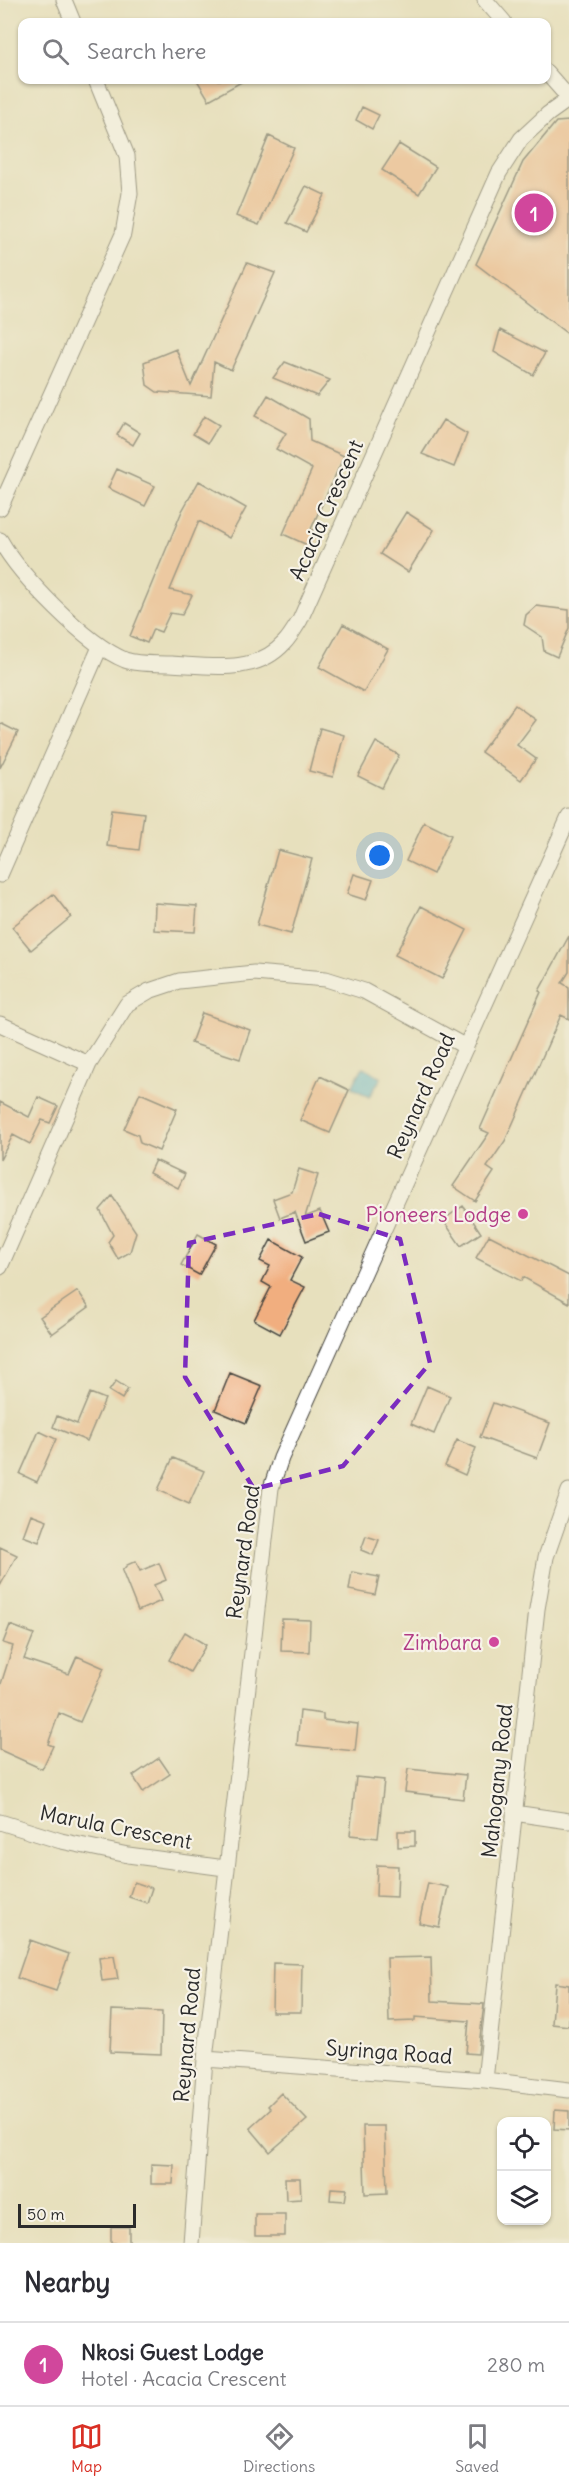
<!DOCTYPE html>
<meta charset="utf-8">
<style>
body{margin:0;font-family:Delius,sans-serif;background:#f2f2f3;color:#2b2b33}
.controls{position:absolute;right:18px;bottom:18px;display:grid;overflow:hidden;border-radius:12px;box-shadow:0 2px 4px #0004}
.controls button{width:54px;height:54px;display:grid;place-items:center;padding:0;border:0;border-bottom:2px solid #e1e1e2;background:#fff;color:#2b2b33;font:30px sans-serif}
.scale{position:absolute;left:18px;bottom:15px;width:118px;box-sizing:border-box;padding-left:6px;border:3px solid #2b2b2b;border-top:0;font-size:16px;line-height:21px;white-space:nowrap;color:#2b2b2b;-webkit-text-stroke:4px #f7f3e8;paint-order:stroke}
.you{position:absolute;left:380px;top:856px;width:21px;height:21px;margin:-15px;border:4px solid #fff;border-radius:50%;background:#1a73e8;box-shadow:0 0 0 9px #1a73e833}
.badge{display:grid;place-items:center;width:39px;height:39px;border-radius:50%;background:#d93025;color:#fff;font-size:20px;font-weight:700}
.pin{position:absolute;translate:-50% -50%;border:3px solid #fff;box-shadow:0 2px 6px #0006}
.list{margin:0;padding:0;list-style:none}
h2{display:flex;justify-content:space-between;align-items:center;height:78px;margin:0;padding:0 24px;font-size:26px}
h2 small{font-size:20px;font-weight:400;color:#7c7c81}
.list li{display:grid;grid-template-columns:39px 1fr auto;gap:18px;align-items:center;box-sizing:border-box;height:84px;padding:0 24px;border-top:2px solid #e1e1e2}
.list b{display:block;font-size:22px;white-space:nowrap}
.list p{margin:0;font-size:20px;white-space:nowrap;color:#7c7c81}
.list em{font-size:20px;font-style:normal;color:#7c7c81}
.icon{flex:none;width:33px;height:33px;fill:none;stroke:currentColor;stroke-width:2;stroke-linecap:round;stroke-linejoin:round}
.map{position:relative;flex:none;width:569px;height:2243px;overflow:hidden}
.search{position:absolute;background:#fff;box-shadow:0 2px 4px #0004;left:18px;right:18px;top:18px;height:66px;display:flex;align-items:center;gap:15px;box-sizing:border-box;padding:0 21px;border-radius:12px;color:#7c7c81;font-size:22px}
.sheet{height:162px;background:#fff}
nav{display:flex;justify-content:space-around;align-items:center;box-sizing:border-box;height:84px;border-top:2px solid #e1e1e2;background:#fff;font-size:16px;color:#7c7c81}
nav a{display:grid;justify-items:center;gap:3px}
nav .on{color:#d93025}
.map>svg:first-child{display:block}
.water{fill:#56b5d4;stroke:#407080;stroke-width:1.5}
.building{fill:#f1ae7f}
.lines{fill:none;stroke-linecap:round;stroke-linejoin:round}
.minor-casing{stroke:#474641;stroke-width:17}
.minor{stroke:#fff;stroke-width:15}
.marked{fill:none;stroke:#7b2cbf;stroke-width:4.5;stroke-dasharray:12 8;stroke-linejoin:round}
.hotel-dot{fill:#d1479c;stroke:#f7f3e8;stroke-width:2}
.labels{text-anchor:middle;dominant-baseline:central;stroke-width:4.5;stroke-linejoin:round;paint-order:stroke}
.street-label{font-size:21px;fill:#2b2b2b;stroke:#f7f3e8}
.hotel-label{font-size:21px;fill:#b23c85;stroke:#f7f3e8;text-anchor:end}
</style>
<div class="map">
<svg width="569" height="2243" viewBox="0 0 569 2243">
<rect width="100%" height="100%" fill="#f7f3e8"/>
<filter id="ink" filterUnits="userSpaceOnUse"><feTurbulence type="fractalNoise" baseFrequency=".0167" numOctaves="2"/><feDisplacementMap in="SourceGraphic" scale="12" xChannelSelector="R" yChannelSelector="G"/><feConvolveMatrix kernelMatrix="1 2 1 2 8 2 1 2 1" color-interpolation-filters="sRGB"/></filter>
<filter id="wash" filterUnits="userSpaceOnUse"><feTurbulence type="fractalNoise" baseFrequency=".008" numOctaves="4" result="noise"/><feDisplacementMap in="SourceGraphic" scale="24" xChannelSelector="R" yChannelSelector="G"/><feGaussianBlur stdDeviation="1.35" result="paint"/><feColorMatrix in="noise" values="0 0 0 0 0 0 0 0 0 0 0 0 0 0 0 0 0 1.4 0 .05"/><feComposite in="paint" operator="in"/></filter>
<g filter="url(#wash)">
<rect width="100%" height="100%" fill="#e7e0bd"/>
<path class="water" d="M363 1067 381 1078 369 1097 352 1087Z"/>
<g id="blocks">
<path class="building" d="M197 80H245L209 100Z
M362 107 379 115 372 129 356 120Z
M569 121V335L476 264 523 162 556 122Z
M269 136 294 148 259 225 236 216Z
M399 144 436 167 419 194 382 170Z
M306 186 325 195 306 232 287 223Z
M247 263 275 273 231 370 214 362 211 396 157 392 147 385 144 362 176 349 191 386Z
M500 330 545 353 533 375 494 352Z
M285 362 330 380 317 396 273 378Z
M268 395 309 419 310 441 344 456 311 529 321 533 314 548 283 534 312 469 276 449 286 433 255 416Z
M204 416 219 425 208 443 193 434Z
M443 420 467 434 454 467 422 454Z
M124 423 140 433 133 445 117 435Z
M117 469 155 486 145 506 108 488Z
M199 481 246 508 229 538 199 521 170 590 192 595 182 615 170 613 161 632 153 629 147 643 130 636 182 511Z
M406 512 434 530 408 572 380 554Z
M536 606 569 610V628L557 657 544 651 542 637 524 625 526 615Z
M343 624 388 649 364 692 319 667Z
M515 705 536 720 517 745 536 759 521 780 481 752Z
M0 723 18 732 0 768Z
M320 728 344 735 333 777 309 771Z
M376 742 399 755 382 788 358 776Z
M112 809 144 813 139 850 107 846Z
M424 822 451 835 433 874 406 861Z
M278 850 312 859 291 934 257 925Z
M354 874 373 880 366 900 347 894Z
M53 894 71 917 31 950 12 927Z
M155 903 197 906 195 932 154 930Z
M421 906 467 930 442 979 395 955Z
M569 936V972L562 983 569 987V1019L561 1015 505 1141 487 1167 494 1172 475 1201 453 1186 489 1133 480 1129 541 992 539 991Z
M202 1013 250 1030 240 1059 191 1043Z
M320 1076 349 1090 330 1133 300 1120Z
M140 1093 177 1109 159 1151 140 1143 138 1135 124 1129Z
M38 1097 58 1106 50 1123 42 1120 30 1144 13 1135 0 1160V1102L29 1117Z
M155 1160 185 1174 178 1188 149 1173Z
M299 1169 318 1175 305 1217 320 1211 329 1232 306 1241 295 1212 280 1218 273 1199 292 1192Z
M112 1196 136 1232 130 1252 118 1259 108 1242 113 1235 100 1210Z
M463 1206 481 1233 461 1246 443 1220Z
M198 1234 216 1244 199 1275 181 1265Z
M489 1235 569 1276V1303L523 1277 521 1281 476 1258Z
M271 1240 302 1257 290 1280 305 1287 280 1334 254 1320 271 1287 262 1282 270 1266 260 1261Z
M78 1291 89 1307 52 1334 40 1317Z
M230 1373 262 1386 246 1423 215 1410Z
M116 1381 128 1389 122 1399 109 1391Z
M427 1386 450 1396 434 1434 411 1424Z
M90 1393 105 1399 87 1441 53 1427 57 1416 77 1424Z
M493 1403 550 1423 537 1458 480 1437Z
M39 1431 56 1439 37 1482 20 1474Z
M457 1440 476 1448 465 1475 445 1466Z
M173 1458 204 1471 189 1504 158 1490Z
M31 1514 47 1520 39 1542 23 1536Z
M366 1536 379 1540 373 1555 361 1550Z
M0 1547 17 1555 0 1586Z
M136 1561 140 1571 159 1563 166 1580 154 1585 161 1601 138 1611 122 1571 127 1565Z
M352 1572 379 1577 375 1595 349 1590Z
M282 1619 310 1620 309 1652 281 1651Z
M10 1625 34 1634 24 1659 69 1674 77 1656 104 1668 80 1722 59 1713 48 1744 53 1746 42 1769 0 1750V1687L13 1646 3 1643Z
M185 1632 206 1645 190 1672 169 1660Z
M300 1711 323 1714V1720L358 1724 355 1751 297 1745Z
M159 1758 170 1774 143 1792 133 1776Z
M408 1769 466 1775 463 1799 405 1792Z
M356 1777 384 1780 378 1838 350 1835Z
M398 1831H415V1846L398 1847Z
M377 1865 398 1866 397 1897 376 1896Z
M134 1882 152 1888 147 1903 129 1897Z
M428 1883 448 1887 439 1927 419 1923Z
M30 1940 69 1954 56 1991 17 1978Z
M114 1956 118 1979 102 1981 99 1958Z
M431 1957 432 2001 484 2004 478 2054 466 2053 469 2021 415 2017V2021L389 2022 387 1958Z
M273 1963 302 1964 301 2012H272Z
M555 1983 569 1985V2026L552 2024Z
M112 2010 162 2012 161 2054 110 2052Z
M281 2093 307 2120 270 2152 250 2128 271 2109 268 2106Z
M555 2110 569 2111V2130L554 2129Z
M363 2126H385L387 2193 365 2194Z
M151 2164 174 2165 173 2184H151Z
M285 2178H300L301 2199 286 2200Z
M331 2188 347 2189 345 2201 330 2200Z
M255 2214H285V2236H255Z
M111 2227H129V2243H111Z"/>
</g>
</g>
<g filter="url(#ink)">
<use href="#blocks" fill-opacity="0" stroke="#474641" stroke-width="1.5"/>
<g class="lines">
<defs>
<path id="minor" d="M64 0 73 22
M485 0 504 22
M546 72 569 98
M0 508 123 234 130 193 127 156 96 80
M0 540C21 577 86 644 125 660 138 665 157 663 171 664 209 666 255 675 284 643 290 637 295 628 300 620L499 173 521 139 548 114 569 99
M0 875 100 647
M0 1024 89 1064
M0 1267 89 1064 127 1004 149 991 179 981 254 973 326 979 364 991 466 1047
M514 1813 569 1821
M0 1822 61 1841 128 1855 225 1868
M205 2059 485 2080 569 2090
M485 2080 537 1609 546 1557 569 1491
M191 2243 205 2059 271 1488 281 1458 569 817"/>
</defs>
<use href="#minor" class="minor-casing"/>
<use href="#minor" class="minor"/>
</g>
</g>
<path d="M0 0H569V2243H0ZM319 1214 400 1239 430 1363 343 1466 254 1489 185 1377 189 1243Z" fill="#e7e0bd" fill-opacity=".55" fill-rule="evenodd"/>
<path class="marked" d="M319 1214 400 1239 430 1363 343 1466 254 1489 185 1377 189 1243Z"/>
<g class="hotel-dot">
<circle cx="523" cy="1214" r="6"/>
<circle cx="494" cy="1642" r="6"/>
</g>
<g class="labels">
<g class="street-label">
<text transform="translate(326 510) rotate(-66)">Acacia Crescent</text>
<text transform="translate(421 1096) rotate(-66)">Reynard Road</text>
<text transform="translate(243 1552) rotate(-82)">Reynard Road</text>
<text transform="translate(497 1781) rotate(-84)">Mahogany Road</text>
<text transform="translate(116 1827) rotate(11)">Marula Crescent</text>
<text transform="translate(187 2035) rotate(-85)">Reynard Road</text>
<text transform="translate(389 2052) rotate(4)">Syringa Road</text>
</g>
<g class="hotel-label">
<text x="511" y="1214">Pioneers Lodge</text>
<text x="482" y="1642">Zimbara</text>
</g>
</g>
</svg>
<div class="controls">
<button><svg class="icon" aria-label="locate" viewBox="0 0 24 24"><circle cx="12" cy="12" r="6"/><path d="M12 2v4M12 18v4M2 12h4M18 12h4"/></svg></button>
<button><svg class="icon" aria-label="layers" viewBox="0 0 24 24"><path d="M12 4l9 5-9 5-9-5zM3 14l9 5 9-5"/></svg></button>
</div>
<div class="scale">50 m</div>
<div class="you"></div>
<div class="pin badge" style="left:534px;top:213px;background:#d1479c">1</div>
<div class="search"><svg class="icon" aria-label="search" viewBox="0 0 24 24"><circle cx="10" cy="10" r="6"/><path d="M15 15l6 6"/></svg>Search here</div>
</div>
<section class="sheet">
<h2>Nearby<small></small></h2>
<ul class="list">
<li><span class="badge" style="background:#d1479c">1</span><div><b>Nkosi Guest Lodge</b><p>Hotel · Acacia Crescent</p></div><em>280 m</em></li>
</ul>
</section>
<nav>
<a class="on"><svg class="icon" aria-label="map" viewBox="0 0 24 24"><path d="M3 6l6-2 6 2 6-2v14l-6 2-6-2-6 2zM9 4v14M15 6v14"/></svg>Map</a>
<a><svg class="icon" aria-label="directions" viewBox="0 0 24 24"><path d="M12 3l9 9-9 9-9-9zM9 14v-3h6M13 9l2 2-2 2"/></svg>Directions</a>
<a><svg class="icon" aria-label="saved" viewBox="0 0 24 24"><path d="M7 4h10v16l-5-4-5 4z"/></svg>Saved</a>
</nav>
